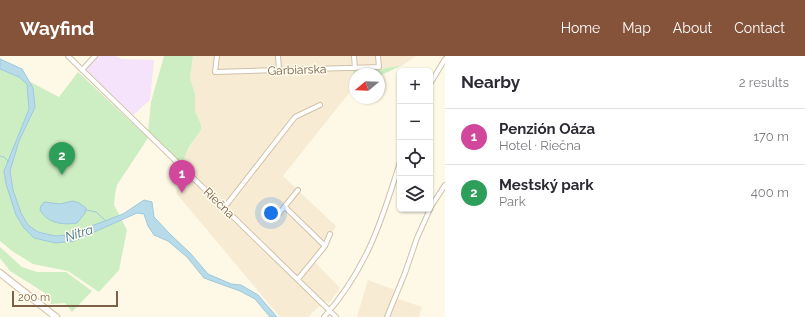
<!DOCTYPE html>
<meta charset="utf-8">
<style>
body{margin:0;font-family:Raleway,sans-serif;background:#f2f2f3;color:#2b2b33}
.controls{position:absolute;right:12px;top:12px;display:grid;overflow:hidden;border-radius:6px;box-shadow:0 1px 3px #0004}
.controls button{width:36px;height:36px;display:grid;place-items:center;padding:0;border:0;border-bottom:1px solid #e1e1e2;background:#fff;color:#2b2b33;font:20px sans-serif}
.compass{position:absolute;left:349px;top:12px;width:36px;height:36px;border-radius:50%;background:#fff;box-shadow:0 1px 3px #0004;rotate:251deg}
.scale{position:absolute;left:12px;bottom:10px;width:106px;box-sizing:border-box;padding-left:4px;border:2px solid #7a6148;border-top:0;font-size:11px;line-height:14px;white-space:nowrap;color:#7a6148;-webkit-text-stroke:3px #fffbee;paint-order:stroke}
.you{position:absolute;left:271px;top:157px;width:14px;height:14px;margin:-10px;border:3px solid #fff;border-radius:50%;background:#1a73e8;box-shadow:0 0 0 6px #1a73e833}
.badge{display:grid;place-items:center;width:26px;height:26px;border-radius:50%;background:#855339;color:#fff;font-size:13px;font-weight:700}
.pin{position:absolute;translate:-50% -33px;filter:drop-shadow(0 1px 2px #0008)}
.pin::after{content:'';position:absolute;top:21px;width:14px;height:12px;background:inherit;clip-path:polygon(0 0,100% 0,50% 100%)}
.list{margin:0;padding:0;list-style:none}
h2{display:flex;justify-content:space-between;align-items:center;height:52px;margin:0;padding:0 16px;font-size:17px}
h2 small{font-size:13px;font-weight:400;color:#7c7c81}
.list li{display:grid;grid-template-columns:26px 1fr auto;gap:12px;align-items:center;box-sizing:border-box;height:56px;padding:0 16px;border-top:1px solid #e1e1e2}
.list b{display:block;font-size:15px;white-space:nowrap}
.list p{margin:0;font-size:13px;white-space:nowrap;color:#7c7c81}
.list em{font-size:13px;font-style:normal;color:#7c7c81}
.icon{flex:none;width:22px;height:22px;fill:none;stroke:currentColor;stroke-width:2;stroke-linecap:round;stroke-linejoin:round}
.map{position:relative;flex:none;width:445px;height:261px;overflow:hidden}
header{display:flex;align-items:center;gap:24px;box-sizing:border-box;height:56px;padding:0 20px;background:#855339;color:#fff}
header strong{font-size:19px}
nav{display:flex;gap:22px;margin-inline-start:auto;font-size:14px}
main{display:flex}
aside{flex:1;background:#fff}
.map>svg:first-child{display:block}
.residential{fill:#f7ecd3}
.education{fill:#f5e2fb}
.green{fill:#cdedc2}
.water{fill:#b8dbea;stroke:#9dc9dd}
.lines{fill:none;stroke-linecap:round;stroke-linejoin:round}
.stream{stroke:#9dc9dd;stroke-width:1}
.street-casing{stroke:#d1c1aa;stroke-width:6}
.secondary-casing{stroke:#d4c3a7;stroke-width:8}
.street{stroke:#fff;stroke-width:4}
.secondary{stroke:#fff;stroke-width:6}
.labels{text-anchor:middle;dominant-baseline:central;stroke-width:3;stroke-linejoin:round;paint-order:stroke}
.street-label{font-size:12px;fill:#7a6148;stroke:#fffbee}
.water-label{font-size:13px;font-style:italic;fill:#3f7690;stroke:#fffbee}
</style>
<header>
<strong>Wayfind</strong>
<nav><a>Home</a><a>Map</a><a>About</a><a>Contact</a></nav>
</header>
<main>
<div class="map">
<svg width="445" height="261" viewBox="0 0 445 261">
<rect width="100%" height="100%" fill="#fef8e6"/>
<path class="residential" d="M193 0H416L403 9 381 13 353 14V32L283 120 336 170 315 206 340 232 329 247 325 245 308 261H280L176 137 182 108 189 92 201 74 195 55V38L190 22Z
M368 224 395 234 393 241 422 251 419 261H357Z"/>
<path class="education" d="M99 0H115L122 3 154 4 150 44 133 59 86 13Z"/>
<path class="green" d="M164 0H193L190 22 195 38V55L201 69V74L189 91 182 108 148 75 151 46Z
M403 9 379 20V18H355V31L353 32V14L381 13Z
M0 10 59 41 78 16 148 82 117 129 115 138 114 149 127 174 119 214 99 236 68 215 33 208 12 195 0 185Z
M0 191 22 211 37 216H66L92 235 72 256 65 247 51 248 45 237 10 215 0 202Z"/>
<path class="water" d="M0 3 22 13 33 32 35 51 19 85 10 115 13 134 21 157 28 169 38 176 55 180 68 179 123 158 144 144 152 146 154 161 169 177 191 198 208 218 231 228 241 229 258 239 277 261H270L255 243 240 235 204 222 187 201 168 185 154 179 148 170 144 158 137 157 74 185 56 187 34 182 24 172 16 159 6 128 4 115 29 53 27 28 19 21 0 13Z
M73 145 79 147 86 152 85 157 77 167C63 169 48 168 40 154L41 150 44 146 60 148Z"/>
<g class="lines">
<path class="stream" d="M0 100 4 101 9 106
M86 154 96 156 106 165"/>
<defs>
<path id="street" d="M68 0 336 261
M217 0 215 16 379 11 378 0
M278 0 279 14
M354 0 355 12
M82 14 95 0
M430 28 445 3
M285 151 325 190 298 223
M224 152 295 61 320 49
M430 152 445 129
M277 160 298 134
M325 190 330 178
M324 261C366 214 382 165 400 106
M387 261 405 217 417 182 430 153"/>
<path id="secondary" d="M0 217 56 261"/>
</defs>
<use href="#street" class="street-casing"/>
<use href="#secondary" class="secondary-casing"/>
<use href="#street" class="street"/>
<use href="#secondary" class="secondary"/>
</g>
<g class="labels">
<g class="street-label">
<text transform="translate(297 14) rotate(-2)">Garbiarska</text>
<text transform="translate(219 147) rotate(44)">Riečna</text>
</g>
<g class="water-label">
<text transform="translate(79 177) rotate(-17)">Nitra</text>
</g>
</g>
</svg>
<div class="controls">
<button>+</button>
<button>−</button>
<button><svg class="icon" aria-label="locate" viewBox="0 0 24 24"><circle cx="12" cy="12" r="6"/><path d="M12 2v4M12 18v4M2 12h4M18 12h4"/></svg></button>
<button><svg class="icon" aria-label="layers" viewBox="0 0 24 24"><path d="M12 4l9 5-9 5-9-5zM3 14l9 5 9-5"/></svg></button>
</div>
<svg class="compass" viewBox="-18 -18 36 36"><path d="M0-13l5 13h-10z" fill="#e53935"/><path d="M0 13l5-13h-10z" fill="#7c7c81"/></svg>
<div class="scale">200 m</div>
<div class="you"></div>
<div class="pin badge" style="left:182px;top:137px;background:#d1479c">1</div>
<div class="pin badge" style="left:62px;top:119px;background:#2e9e5b">2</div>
</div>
<aside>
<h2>Nearby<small>2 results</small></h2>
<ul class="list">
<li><span class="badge" style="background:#d1479c">1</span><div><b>Penzión Oáza</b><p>Hotel · Riečna</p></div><em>170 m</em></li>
<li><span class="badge" style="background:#2e9e5b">2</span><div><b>Mestský park</b><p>Park</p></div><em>400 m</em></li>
</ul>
</aside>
</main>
